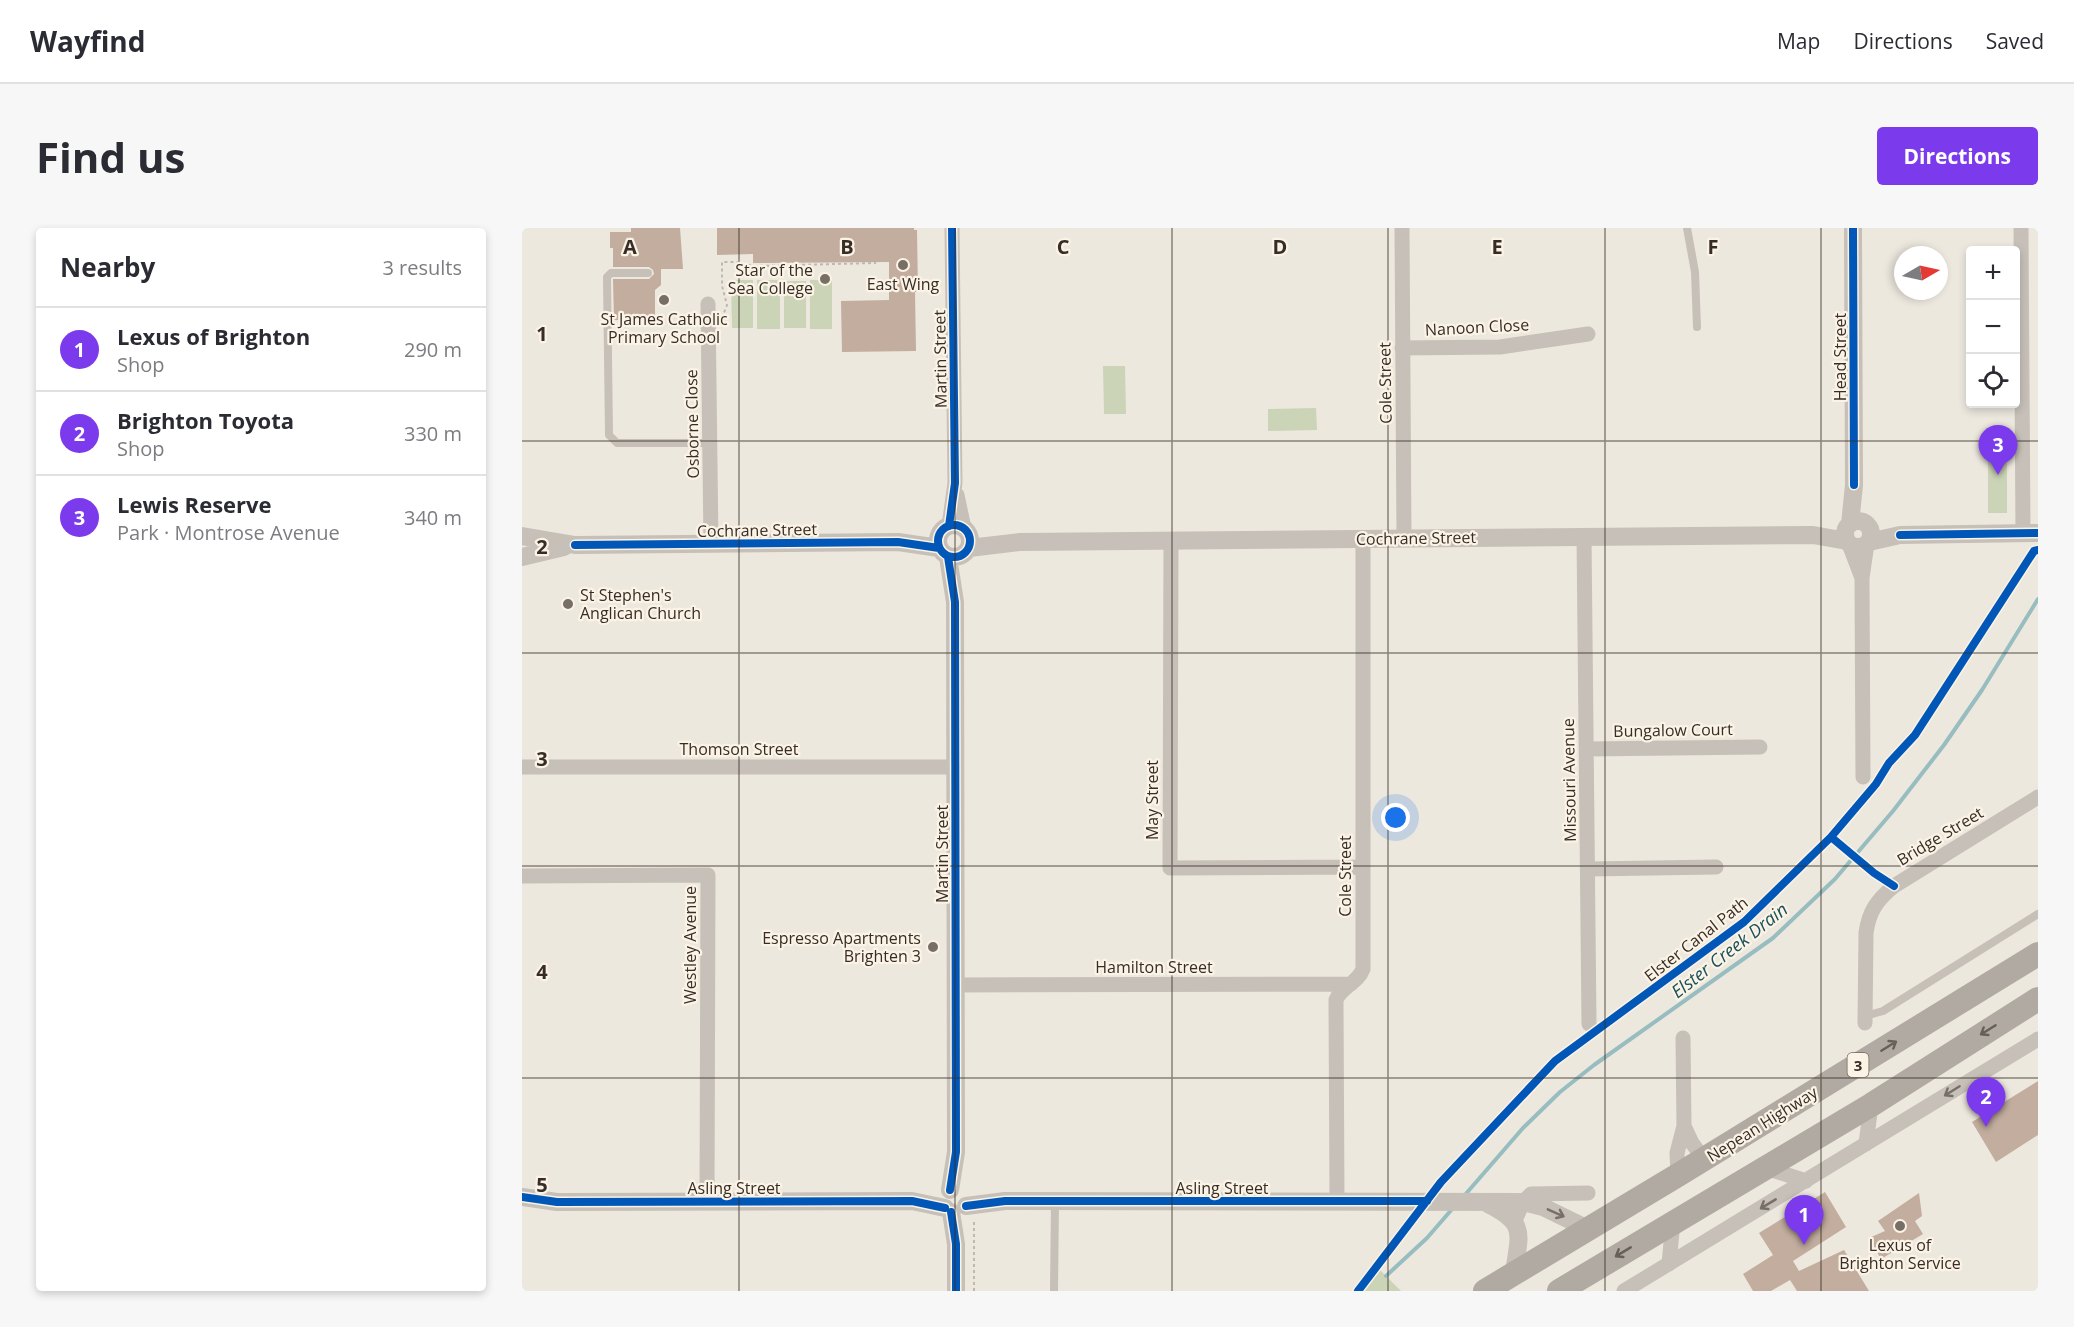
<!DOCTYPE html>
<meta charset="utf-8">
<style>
body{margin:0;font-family:"Open Sans",sans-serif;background:#f7f7f7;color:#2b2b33}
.controls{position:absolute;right:18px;top:18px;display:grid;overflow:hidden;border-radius:6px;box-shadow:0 3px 9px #0003}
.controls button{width:54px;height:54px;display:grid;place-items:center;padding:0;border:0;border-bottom:2px solid #e1e1e2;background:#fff;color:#2b2b33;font:30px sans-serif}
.compass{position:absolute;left:1372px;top:18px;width:54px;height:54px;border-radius:50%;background:#fff;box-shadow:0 3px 9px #0003;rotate:81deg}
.you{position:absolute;left:874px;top:590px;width:21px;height:21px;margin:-15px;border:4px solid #fff;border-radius:50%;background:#1a73e8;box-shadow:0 0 0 9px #1a73e833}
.badge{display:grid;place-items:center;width:39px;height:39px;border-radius:50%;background:#7c3aed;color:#fff;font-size:20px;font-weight:700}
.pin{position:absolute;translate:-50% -50px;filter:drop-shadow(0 2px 3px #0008)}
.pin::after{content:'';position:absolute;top:32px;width:21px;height:18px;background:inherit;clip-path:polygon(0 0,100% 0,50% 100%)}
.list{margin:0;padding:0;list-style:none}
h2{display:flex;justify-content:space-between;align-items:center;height:78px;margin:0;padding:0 24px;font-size:26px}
h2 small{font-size:20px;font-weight:400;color:#7c7c81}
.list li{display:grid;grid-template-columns:39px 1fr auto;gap:18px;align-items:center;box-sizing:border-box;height:84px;padding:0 24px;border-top:2px solid #e1e1e2}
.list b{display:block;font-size:22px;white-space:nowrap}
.list p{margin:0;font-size:20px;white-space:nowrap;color:#7c7c81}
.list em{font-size:20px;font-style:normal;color:#7c7c81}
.icon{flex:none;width:33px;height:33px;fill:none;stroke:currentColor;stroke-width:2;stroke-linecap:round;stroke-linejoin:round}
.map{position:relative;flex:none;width:1516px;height:1063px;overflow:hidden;border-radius:6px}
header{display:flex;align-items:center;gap:36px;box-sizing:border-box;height:84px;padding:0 30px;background:#fff;border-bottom:2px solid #e1e1e2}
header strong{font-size:28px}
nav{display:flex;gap:33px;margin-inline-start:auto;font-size:21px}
.intro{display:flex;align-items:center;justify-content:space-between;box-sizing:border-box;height:144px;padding:0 36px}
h1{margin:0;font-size:42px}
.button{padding:15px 27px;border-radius:6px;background:#7c3aed;color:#fff;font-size:21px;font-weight:700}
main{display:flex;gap:36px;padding:0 36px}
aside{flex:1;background:#fff;border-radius:6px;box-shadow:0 3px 9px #0003}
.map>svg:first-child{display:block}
.green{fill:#cbd4b7}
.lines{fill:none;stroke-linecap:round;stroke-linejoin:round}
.stream{stroke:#98bdc0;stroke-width:4}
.building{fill:#c2ad9e}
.path{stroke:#bfb8b0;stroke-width:2;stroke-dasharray:3 3;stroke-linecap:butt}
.service{stroke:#c6c0b8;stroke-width:8}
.minor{stroke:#c6c0b8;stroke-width:15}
.tertiary{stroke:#c6c0b8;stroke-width:18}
.trunk{stroke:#b0aaa2;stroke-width:24}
.cycleway-casing{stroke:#fbf3e5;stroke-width:11}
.cycleway{stroke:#0057b8;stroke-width:8}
.oneway{stroke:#675f58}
.oneway2{stroke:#776f68}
.grid{fill:none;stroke:#372d26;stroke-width:1.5;stroke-opacity:0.55}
.poi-dot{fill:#776e66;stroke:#fbf3e5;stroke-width:2}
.labels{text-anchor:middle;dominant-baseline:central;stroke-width:4.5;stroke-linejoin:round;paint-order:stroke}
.shield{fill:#fbf3e5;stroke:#72685f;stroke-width:1.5}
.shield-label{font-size:15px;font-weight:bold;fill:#372d26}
.poi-label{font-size:16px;fill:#372d26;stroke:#fbf3e5}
.street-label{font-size:16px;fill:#372d26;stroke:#fbf3e5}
.water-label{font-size:18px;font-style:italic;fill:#18515c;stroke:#fbf3e5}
.grid-label{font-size:20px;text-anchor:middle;font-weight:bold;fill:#372d26;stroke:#fbf3e5;stroke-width:4.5;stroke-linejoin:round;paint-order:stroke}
</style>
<header>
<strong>Wayfind</strong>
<nav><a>Map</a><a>Directions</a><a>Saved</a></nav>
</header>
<div class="intro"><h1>Find us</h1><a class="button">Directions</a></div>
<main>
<aside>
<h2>Nearby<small>3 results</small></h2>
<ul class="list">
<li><span class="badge">1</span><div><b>Lexus of Brighton</b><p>Shop</p></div><em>290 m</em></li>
<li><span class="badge">2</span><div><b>Brighton Toyota</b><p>Shop</p></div><em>330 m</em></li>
<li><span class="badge">3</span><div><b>Lewis Reserve</b><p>Park · Montrose Avenue</p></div><em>340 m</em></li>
</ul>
</aside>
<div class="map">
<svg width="1516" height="1063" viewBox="0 0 1516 1063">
<rect width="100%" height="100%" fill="#ede8de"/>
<path class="green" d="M209 52H231V100H210Z
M235 52H258V101H235Z
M288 52H310V101H288Z
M262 53H284V100H262Z
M581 138H603L604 186H582Z
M794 180 795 202 746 203V181Z
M1466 210H1485V285H1466Z
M857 1041 879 1063H840Z"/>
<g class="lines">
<path class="stream" d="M942 968 1001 900 1038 864 1072 837 1251 710 1313 651 1371 583 1422 517 1460 462 1516 371
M864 1048 905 1010 931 980"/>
</g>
<path class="building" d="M109 0H158L161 41H139V57L133 62V91L92 92 91 51H127L132 46 131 42 127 39H91V20H88V4H109Z
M195 0H392V2H395L396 64H393L394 123 320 124 319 73 367 72V34L231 35V26L195 27Z
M1516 853V907L1474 934 1450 894Z
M1303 964 1324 999 1271 1033 1277 1043 1322 1022 1347 1063H1275L1268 1052 1249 1063H1231L1221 1046 1251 1027 1237 1005Z
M1397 965 1400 988 1393 993 1401 1006 1359 1031 1347 1010 1363 1003 1356 993Z"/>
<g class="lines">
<path class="path" d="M200 90 205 77 200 58V34H213L232 38 354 35
M452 1063V992"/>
<path class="service" d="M1165 0 1173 44 1175 99
M126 45H89L85 49 87 207 95 215H188
M1343 788 1361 783 1516 686
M532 1063 533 974"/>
<path class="minor" d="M880 0 882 310
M1499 0 1501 305
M186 76 189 316
M880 120 978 119 1066 106
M435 267 442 300
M427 298 433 255 430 0
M1062 308 1067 796
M649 312 648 640 840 639
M1327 316 1340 350
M1065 521 1238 519
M0 539H434
M1341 549 1340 350 1345 316
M1066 641 1194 639
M0 648 186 647 185 973
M434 757 829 756
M1343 795 1344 705C1347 683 1355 672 1372 658L1516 569
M1162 898 1170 915 1182 931
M1344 916 1349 877
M1244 940 1284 953
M1156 947 1155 925 1162 898 1161 810
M815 973 814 772C819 759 836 755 841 741V310
M992 995 1001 974 1009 966 1066 965
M1147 1036 1151 994
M1102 1063 1516 811"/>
<path class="tertiary" d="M1323 306a13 13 0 1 1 26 0a13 13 0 1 1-26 0Z
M1328 296 1332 257 1331 0
M416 313a16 16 0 1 1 32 0a16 16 0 1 1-32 0Z
M0 308 53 317 376 314 417 320
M1347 314 1378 307 1516 305
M447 320 498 314 1291 307 1325 313
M0 329 42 319
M426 329 433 374 434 924 428 962
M0 969 35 974 390 973 423 980
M966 976C1006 996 997 1006 992 1045
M444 978 483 973 1001 974 1021 979 1066 1001
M429 984 434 1016V1063"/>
<path class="trunk" d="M963 1063 1156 947 1516 726
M1037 1063 1349 877 1516 771"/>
<defs>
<path id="cycleway" d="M1331 0 1332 257
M416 313a16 16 0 1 1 32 0a16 16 0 1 1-32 0Z
M427 298 433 255 430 0
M1378 307 1516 305
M53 317 376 314 417 320
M426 329 433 374 434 924 428 962
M1309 609 1352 645 1372 658
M0 969 35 974 390 973 423 980
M444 978 483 973H905
M429 984 434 1016V1063
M836 1063 919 954 1033 833 1222 694 1309 609 1354 556 1367 535 1393 507 1512 323 1516 322"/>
</defs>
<use href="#cycleway" class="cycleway-casing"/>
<use href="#cycleway" class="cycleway"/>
</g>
<defs><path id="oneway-shaft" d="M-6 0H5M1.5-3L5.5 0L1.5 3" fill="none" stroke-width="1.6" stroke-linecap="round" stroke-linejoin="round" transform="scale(1.5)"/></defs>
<g class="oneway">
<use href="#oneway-shaft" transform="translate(1466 802) rotate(148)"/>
<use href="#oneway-shaft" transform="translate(1367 818) rotate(-32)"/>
<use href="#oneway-shaft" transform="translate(1101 1024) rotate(149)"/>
</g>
<g class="oneway2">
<use href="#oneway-shaft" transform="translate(1430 863) rotate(148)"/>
<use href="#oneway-shaft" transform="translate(1246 976) rotate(149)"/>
<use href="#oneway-shaft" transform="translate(1034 985) rotate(24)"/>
</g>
<path class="grid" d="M217 0V1063M433 0V1063M650 0V1063M866 0V1063M1083 0V1063M1299 0V1063M0 213H1516M0 425H1516M0 638H1516M0 850H1516"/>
<g class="poi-dot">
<circle cx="381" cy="37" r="6"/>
<circle cx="303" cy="51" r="6"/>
<circle cx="142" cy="72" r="6"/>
<circle cx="46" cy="376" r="6"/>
<circle cx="411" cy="719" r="6"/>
<circle cx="1378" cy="998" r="6"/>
</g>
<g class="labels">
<rect class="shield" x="1325.5" y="825" width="21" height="24" rx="4.5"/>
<g class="shield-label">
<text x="1336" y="837">3</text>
</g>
<g class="poi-label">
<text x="291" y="42" text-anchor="end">Star of the<tspan x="291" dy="18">Sea College</tspan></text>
<text x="381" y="56">East Wing</text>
<text x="142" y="91">St James Catholic<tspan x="142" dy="18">Primary School</tspan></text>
<text x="58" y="367" text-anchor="start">St Stephen's<tspan x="58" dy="18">Anglican Church</tspan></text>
<text x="399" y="710" text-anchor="end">Espresso Apartments<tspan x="399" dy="18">Brighten 3</tspan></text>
<text x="1378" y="1017">Lexus of<tspan x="1378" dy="18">Brighton Service</tspan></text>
</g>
<g class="street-label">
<text transform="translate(955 99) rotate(-3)">Nanoon Close</text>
<text transform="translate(1318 129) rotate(-90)">Head Street</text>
<text transform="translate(418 131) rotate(-91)">Martin Street</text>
<text transform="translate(863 155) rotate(-91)">Cole Street</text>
<text transform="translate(170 196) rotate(-91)">Osborne Close</text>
<text transform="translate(235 302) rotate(-1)">Cochrane Street</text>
<text transform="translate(894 310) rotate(-1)">Cochrane Street</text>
<text transform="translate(1151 502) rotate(-1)">Bungalow Court</text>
<text x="217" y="521">Thomson Street</text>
<text transform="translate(1047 552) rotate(-91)">Missouri Avenue</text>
<text transform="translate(630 572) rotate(-90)">May Street</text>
<text transform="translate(1418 608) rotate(-31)">Bridge Street</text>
<text transform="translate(420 626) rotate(-90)">Martin Street</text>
<text transform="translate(823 648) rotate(-90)">Cole Street</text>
<text transform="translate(1174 711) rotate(-38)">Elster Canal Path</text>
<text transform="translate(168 717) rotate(-90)">Westley Avenue</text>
<text x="632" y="739">Hamilton Street</text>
<text transform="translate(1240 896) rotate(-32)">Nepean Highway</text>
<text x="212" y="960">Asling Street</text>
<text x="700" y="960">Asling Street</text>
</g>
<g class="water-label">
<text transform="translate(1207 722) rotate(-38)">Elster Creek Drain</text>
</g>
</g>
<g class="grid-label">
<text x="108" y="26">A</text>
<text x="325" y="26">B</text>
<text x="541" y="26">C</text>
<text x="758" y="26">D</text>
<text x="975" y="26">E</text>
<text x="1191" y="26">F</text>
<text x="20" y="113">1</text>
<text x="20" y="326">2</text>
<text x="20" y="538">3</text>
<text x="20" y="751">4</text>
<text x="20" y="964">5</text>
</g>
</svg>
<div class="controls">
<button>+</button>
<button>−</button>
<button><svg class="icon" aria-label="locate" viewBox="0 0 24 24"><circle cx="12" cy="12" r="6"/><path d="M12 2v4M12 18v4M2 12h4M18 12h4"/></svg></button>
</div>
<svg class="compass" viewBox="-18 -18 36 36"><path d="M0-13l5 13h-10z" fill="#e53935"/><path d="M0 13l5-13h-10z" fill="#7c7c81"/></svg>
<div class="you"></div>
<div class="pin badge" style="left:1282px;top:1017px">1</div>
<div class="pin badge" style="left:1464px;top:899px">2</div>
<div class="pin badge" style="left:1476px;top:247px">3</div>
</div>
</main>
